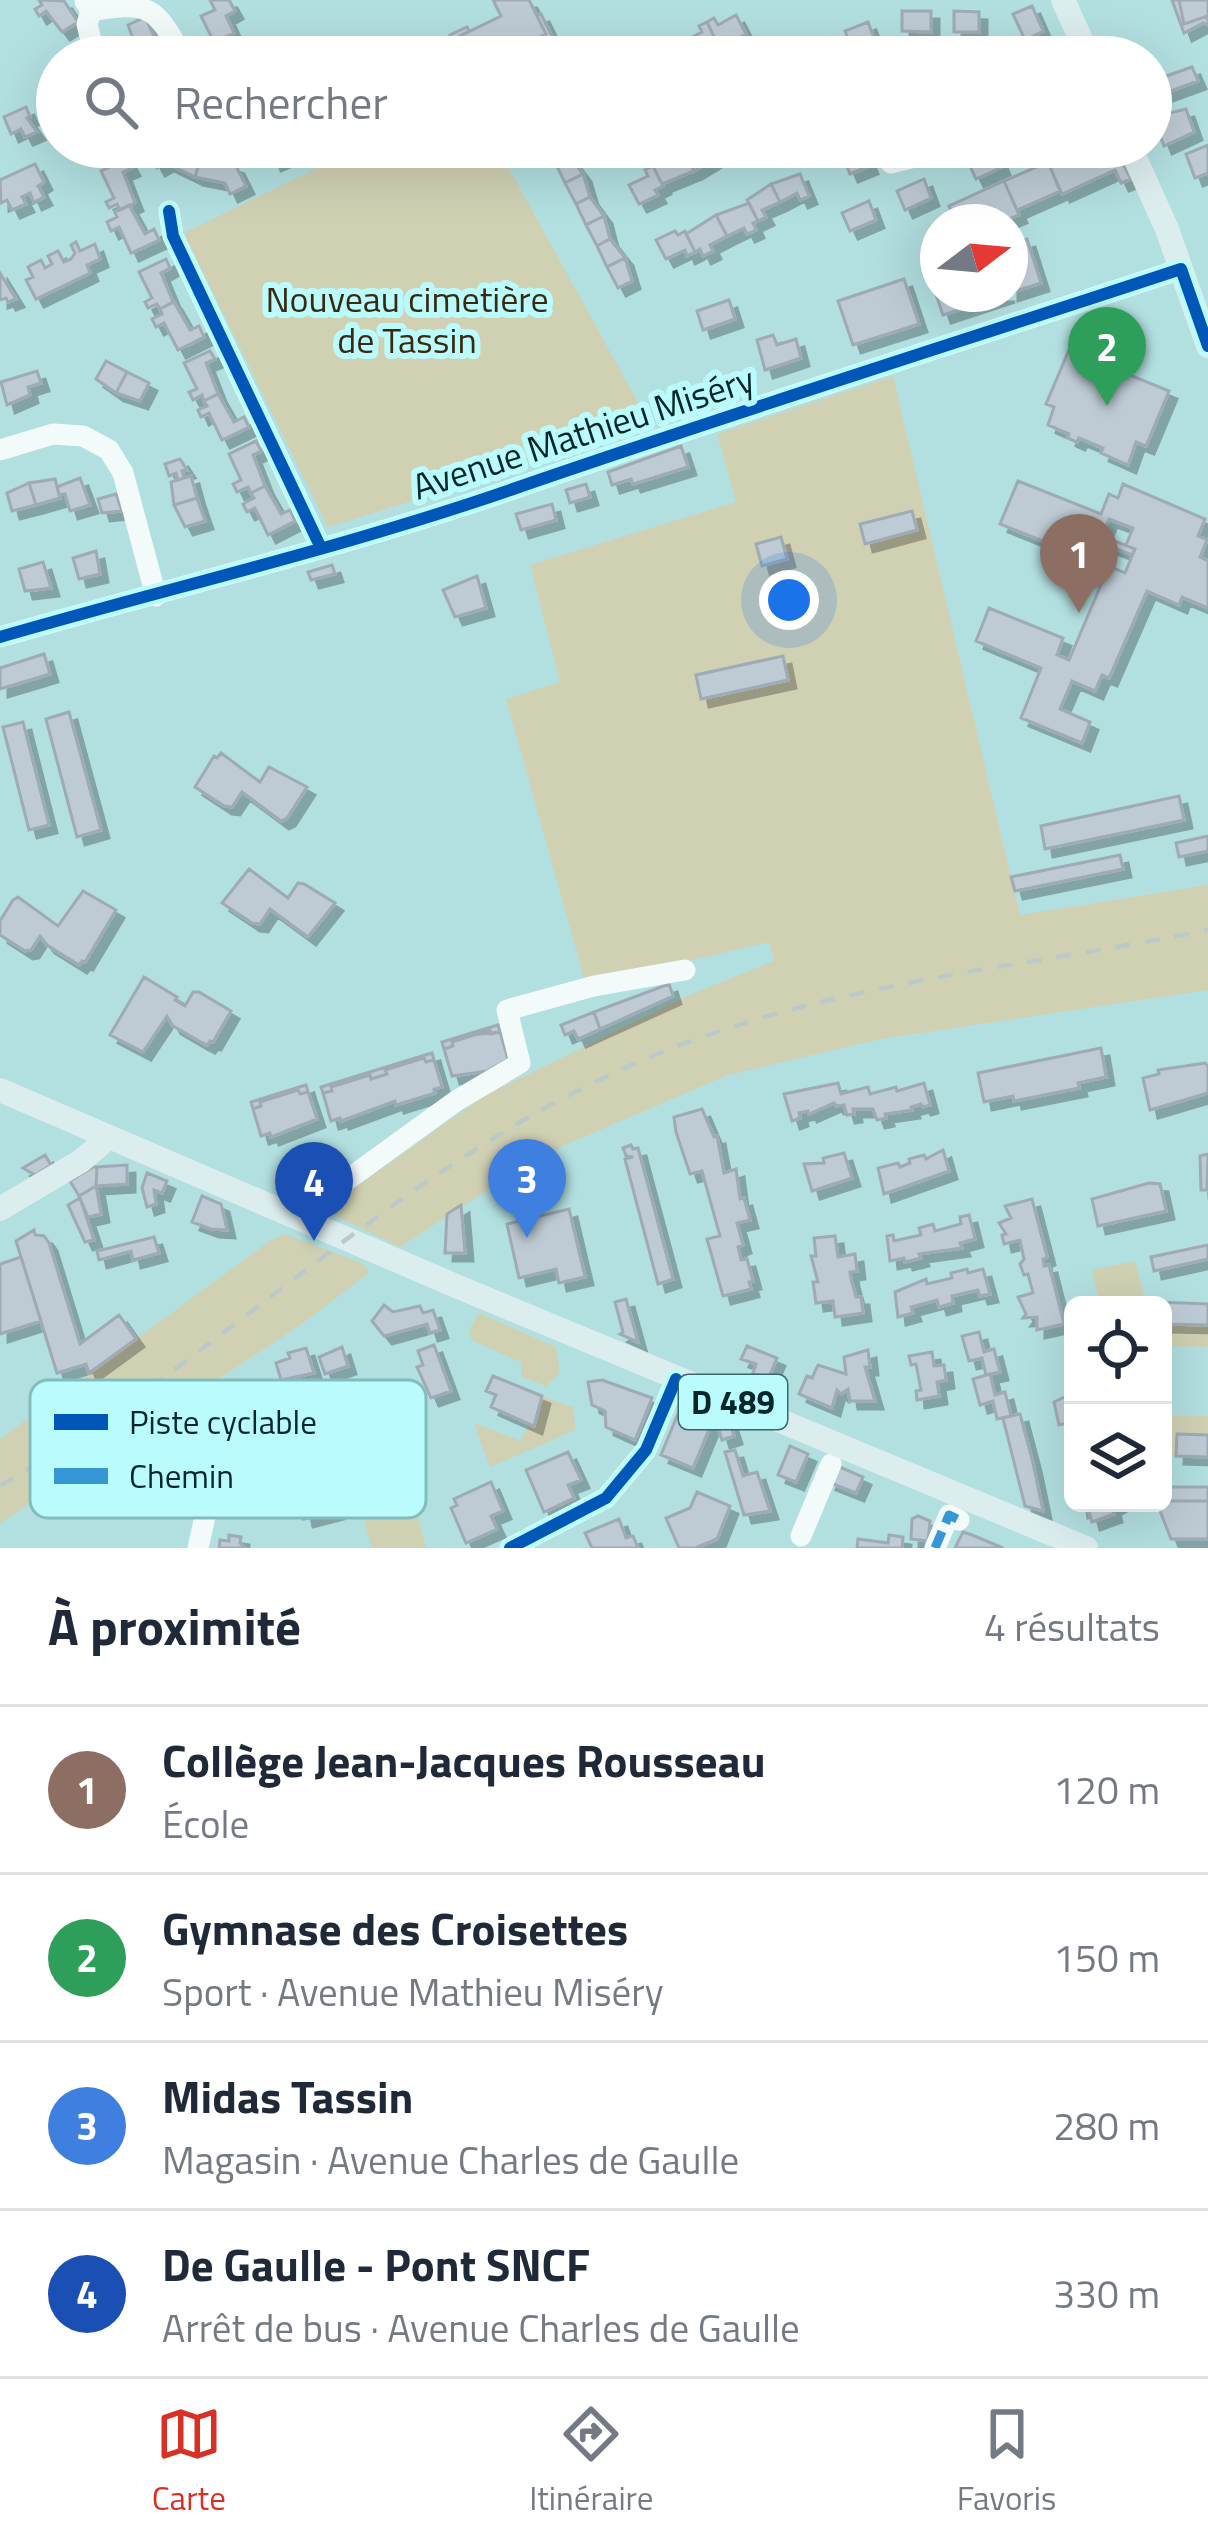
<!DOCTYPE html>
<html lang="fr">
<meta charset="utf-8">
<style>
body{margin:0;font-family:"Titillium Web",sans-serif;background:#f6f6f7;color:#1f2937}
.controls{position:absolute;right:36px;bottom:36px;display:grid;overflow:hidden;border-radius:18px;box-shadow:0 12px 48px #0002}
.controls button{width:108px;height:108px;display:grid;place-items:center;padding:0;border:0;border-bottom:3px solid #e0e1e3;background:#fff;color:#1f2937;font:60px sans-serif}
.compass{position:absolute;left:920px;top:204px;width:108px;height:108px;border-radius:50%;background:#fff;box-shadow:0 12px 48px #0002;rotate:74deg}
.you{position:absolute;left:789px;top:600px;width:42px;height:42px;margin:-30px;border:9px solid #fff;border-radius:50%;background:#1a73e8;box-shadow:0 0 0 18px #1a73e833}
.badge{display:grid;place-items:center;width:78px;height:78px;border-radius:50%;background:#d93025;color:#fff;font-size:39px;font-weight:700}
.pin{position:absolute;translate:-50% -99px;filter:drop-shadow(0 3px 6px #0008)}
.pin::after{content:'';position:absolute;top:63px;width:42px;height:36px;background:inherit;clip-path:polygon(0 0,100% 0,50% 100%)}
.list{margin:0;padding:0;list-style:none}
h2{display:flex;justify-content:space-between;align-items:center;height:156px;margin:0;padding:0 48px;font-size:51px}
h2 small{font-size:39px;font-weight:400;color:#747a83}
.list li{display:grid;grid-template-columns:78px 1fr auto;gap:36px;align-items:center;box-sizing:border-box;height:168px;padding:0 48px;border-top:3px solid #e0e1e3}
.list b{display:block;font-size:45px;white-space:nowrap}
.list p{margin:0;font-size:39px;white-space:nowrap;color:#747a83}
.list em{font-size:39px;font-style:normal;color:#747a83}
.icon{flex:none;width:66px;height:66px;fill:none;stroke:currentColor;stroke-width:2;stroke-linecap:round;stroke-linejoin:round}
.map{position:relative;flex:none;width:1208px;height:1548px;overflow:hidden}
.search{position:absolute;background:#fff;box-shadow:0 12px 48px #0002;left:36px;right:36px;top:36px;height:132px;display:flex;align-items:center;gap:30px;box-sizing:border-box;padding:0 42px;border-radius:66px;color:#747a83;font-size:45px}
.sheet{height:828px;background:#fff}
nav{display:flex;justify-content:space-around;align-items:center;box-sizing:border-box;height:168px;border-top:3px solid #e0e1e3;background:#fff;font-size:33px;color:#747a83}
nav a{display:grid;justify-items:center;gap:6px}
nav .on{color:#d93025}
.map>svg:first-child{display:block}
.green{fill:#d0d1b3}
.building{fill:#becbd4;stroke:#9eabb5;stroke-width:3;filter:url(#shadow)}
.lines{fill:none;stroke-linecap:round;stroke-linejoin:round}
.minor{stroke:#f3fafa;stroke-width:21}
.major{stroke:#dcedee;stroke-width:24}
.rail{stroke:#bbc9c9;stroke-width:4.5;stroke-dasharray:15 15;stroke-linecap:butt}
.quiet{stroke:#3696d6;stroke-width:9;stroke-dasharray:18 9;stroke-linecap:butt}
.cycleway-casing{stroke:#bafcfd;stroke-width:20}
.cycleway{stroke:#0057b8;stroke-width:12}
.labels{text-anchor:middle;dominant-baseline:central;stroke-width:12;stroke-linejoin:round;paint-order:stroke}
.shield{fill:#bafcfd;stroke:#396768;stroke-width:3}
.shield-label{font-size:33px;font-weight:bold;fill:#022728}
.park-label{font-size:36px;fill:#382910;stroke:#bafcfd}
.street-label{font-size:36px;fill:#022728;stroke:#bafcfd}
.key{fill:#bafcfd;stroke:#83bcbd;stroke-width:3}
.key-label{font-size:33px;fill:#022728}
</style>
<div class="map">
<svg width="1208" height="1548" viewBox="0 0 1208 1548">
<defs>
<filter id="shadow"><feDropShadow dx="8" dy="8" stdDeviation="0" flood-color="#0004"/></filter>
</defs>
<rect width="100%" height="100%" fill="#b2dfe0"/>
<path class="green" d="M360 147H497L651 426 328 527 184 233Z
M893 376 1020 915 1208 885V990L881 1039 728 1075 542 1155 400 1247 323 1210 484 1096 687 996 774 961 769 942 586 985 506 699 560 682 530 565 736 502 717 434Z
M285 1234 364 1264 369 1273 299 1326 0 1523V1439L271 1240Z
M1135 1261 1146 1302 1100 1305 1092 1270Z
M479 1313 556 1347 560 1373 546 1386 521 1376V1362L471 1340 470 1328Z
M1163 1324 1208 1325V1347L1163 1346Z
M542 1396 574 1408 575 1430 490 1467 474 1423 521 1441 528 1424 535 1425Z
M1163 1415 1208 1416V1435L1176 1456 1163 1457Z
M414 1500 426 1548H372L364 1521Z"/>
<path class="building" d="M39 0 64 1 78 22 62 32 46 11 39 16 35 9 42 5Z
M210 0H229L235 11 226 16 234 33 214 42 201 16 215 10Z
M493 0H529L546 34 499 57H470L460 36 501 16Z
M1172 0H1179L1184 24 1208 16V25L1203 23 1184 33Z
M1179 0H1208V16L1184 24Z
M1032 6 1043 31 1025 40 1013 14Z
M902 11H931V32L902 31Z
M954 11 979 12V32H954Z
M541 14 553 38 515 57 512 51 546 34 537 16Z
M736 15 746 34 726 44 724 39 717 43 707 22 714 18 718 25Z
M145 17 156 40 161 57H133L131 53 137 50 128 25Z
M707 22 717 43 709 47 711 50 693 57 685 41 702 32 699 26Z
M868 22 875 41 853 50 845 31Z
M467 27 469 31 460 36 470 57H461L450 35Z
M685 41 693 57H661L656 47 664 43 667 49Z
M1192 67 1198 81 1151 98V70L1155 69 1158 79Z
M26 107 30 117 27 118 37 132 25 137 21 129 11 134 4 117Z
M1186 109 1194 132 1164 146 1153 117Z
M1208 145V173L1195 178 1186 154Z
M161 147H191L197 152 194 159 200 161 195 177 166 163 157 168 149 153Z
M268 147H290L294 154 273 163Z
M691 147H721L724 153 694 171 684 150Z
M862 147 870 166 850 174 839 148Z
M1077 147H1114L1131 179 1121 183 1115 170 1062 194 1047 160Z
M994 148 1002 167 976 179 967 160Z
M684 150 694 171 662 184 653 166 658 163 654 157 664 152 667 159Z
M219 152 227 155 225 162 236 166 246 186 230 194 225 183 195 177 200 161 207 163 209 157 216 159Z
M569 155 583 174 565 183 555 162Z
M127 159 132 168 123 172 135 203 120 210 117 204 109 208 106 202 114 198 101 171Z
M1048 162 1060 191 1017 210 1004 181Z
M35 164 44 182 38 186 44 197 34 202 30 193 22 197 26 204 12 210 7 200 1 203 0 180Z
M653 166 663 186 655 190 658 195 639 204 629 185 648 176 645 170Z
M583 174 590 197 576 204 565 183Z
M800 174 809 196 800 200 797 193 780 202 771 184Z
M924 179 931 198 905 210 897 191Z
M1004 181 1019 215 1002 222H956L949 206Z
M771 184 780 202 762 210 766 217 758 221 747 200Z
M590 197 604 216 586 225 576 204Z
M869 201 876 220 850 231 842 213Z
M749 203 758 221 753 223 756 230 747 234 744 228 727 236 716 215Z
M129 205 145 234 154 229 159 240 131 253 119 227 111 231 107 222 117 217 115 212Z
M716 215 727 236 710 245 713 251 703 256 700 249 695 252 686 234Z
M604 216 610 239 597 246 586 225Z
M675 231 678 235 685 231 695 252 687 256 685 250 666 259 656 240Z
M610 239 625 258 607 267 597 246Z
M1027 239 1041 283 1010 293V244Z
M76 242 80 251 95 244 100 259 87 265 90 273 36 299 26 280 33 277 28 267 41 260 45 268 52 264 48 256 58 251 64 262 71 259 75 253 71 245Z
M625 258 632 281 618 288 607 267Z
M166 259 170 268 161 273 173 302 160 309 157 304 148 308 145 302 152 298 139 272Z
M938 267V294H1007L943 315 928 271Z
M0 273 16 299 8 302 6 298 0 300Z
M904 279 919 324 853 345 838 301Z
M729 300 735 319 703 330 697 311Z
M174 302 190 330 199 326 204 337 178 350 164 323 156 327 152 319 162 314 160 309Z
M773 335 777 345 796 339 801 358 765 370 757 340Z
M1069 350 1169 391 1146 446 1136 442 1128 465 1101 453 1103 448 1079 438 1077 442 1068 438 1069 434 1048 425 1054 407 1046 404Z
M210 351 215 359 206 363 218 394 204 401 202 395 193 400 189 392 197 389 184 363Z
M106 361 127 372 116 393 96 379Z
M37 371 41 383 28 387 30 395 7 405 1 382Z
M127 372 149 383 140 401 116 393Z
M218 394 234 422 244 417 249 427 222 440 209 413 201 417 198 410 207 406 204 401Z
M256 441 261 451 253 455 265 486 251 493 248 487 237 492 233 484 241 480 229 454Z
M681 446 688 467 633 484 631 479 612 485 608 472Z
M180 459 187 470 182 471 184 478 178 480 176 473 169 476 165 464Z
M191 476 197 498 174 505 171 482Z
M80 478 90 505 70 511 65 494 59 495 57 487Z
M55 479 60 498 36 505 29 483Z
M1018 481 1101 514 1109 494 1118 498 1123 484 1205 519 1198 536 1207 540 1200 557 1208 561V608L1182 597 1179 605 1147 591 1109 678 1102 675 1095 691 1072 681 1060 709 1090 722 1082 743 1021 718 1041 668 976 641 989 608 1063 638 1057 655 1069 660 1109 566 1125 573 1135 549 1126 545 1133 528 1109 519 1099 542 1091 539 1083 557 1000 524Z
M29 483 36 505 12 511 7 493Z
M586 484 590 497 570 503 566 490Z
M265 486 281 514 290 510 295 521 268 535 255 508 247 512 243 504 254 498 251 493Z
M116 494 122 511 102 513 98 499Z
M197 498 205 521 185 527 174 505Z
M552 504 556 520 521 530 516 514Z
M912 511 917 530 865 544 860 524Z
M1102 536 1135 549 1132 555 1099 542Z
M781 537 787 559 762 566 756 544Z
M96 551 100 574 79 579 73 558Z
M43 562 51 588 25 591 19 569Z
M332 565 335 574 311 580 308 572Z
M477 576 486 608 455 617 443 590Z
M44 654 50 674 0 689V668Z
M783 656 788 680 701 699 696 675Z
M69 712 101 830 77 837 46 719Z
M23 722 49 825 29 830 3 727Z
M221 753 260 782 269 767 307 787 287 818 281 821 242 792 232 807 224 806 195 787 214 756 217 758Z
M1179 796 1184 820 1045 849 1041 826Z
M1208 836V851L1179 857 1176 843Z
M1120 855 1123 869 1015 891 1011 877Z
M249 869 288 898 298 883 304 884 335 903 308 937 270 909 260 924 252 923 222 903Z
M83 891 116 910 85 962 82 961 79 965 47 945 40 936 31 950 25 951 0 935V921L13 900 18 897 58 926Z
M144 977 177 997 175 1000 185 1006 193 992H199L231 1011 213 1042 210 1041 207 1045 199 1041 173 1026 167 1016 143 1052 110 1035Z
M669 984 673 996 600 1029 594 1012Z
M594 1012 600 1029 578 1039 574 1031 565 1035 561 1025Z
M498 1025 500 1032 472 1035 452 1042 453 1046 444 1049 442 1042Z
M490 1030 491 1034 500 1032 508 1059 487 1071 452 1076 444 1049 453 1046 452 1042Z
M1101 1048 1106 1077 1078 1083 1079 1088 1014 1101 1013 1096 984 1102 978 1073Z
M432 1053 434 1060 426 1062 424 1058 385 1070 387 1074 371 1079 370 1075 331 1087 332 1091 323 1093 321 1087Z
M424 1058 426 1062 434 1060 442 1087 434 1089 435 1093 396 1105 395 1101 341 1121 340 1118 331 1121 323 1093 332 1091 331 1087 370 1075 371 1079 387 1074 385 1070Z
M1205 1063 1208 1066V1093L1150 1110 1143 1078 1159 1074 1158 1070Z
M838 1083 841 1094 868 1087 870 1094 896 1087 897 1091 924 1083 930 1105 923 1107 921 1104 911 1107 912 1110 885 1114 886 1118 877 1120 873 1109H853L854 1114 847 1115 844 1105 836 1106 834 1103 809 1114 808 1111 799 1113 800 1118 792 1121 784 1094Z
M306 1085 308 1092 300 1094 298 1090 260 1102 261 1106 253 1109 251 1102Z
M298 1090 300 1094 308 1092 317 1119 271 1137 270 1133 261 1136 253 1109 261 1106 260 1102Z
M702 1109 714 1137 717 1136 724 1173 736 1169 740 1199 744 1198 750 1220 737 1223 743 1245 738 1247 741 1260 747 1259 753 1281 749 1282 751 1289 723 1296 707 1239 720 1236 702 1171 690 1174 676 1132 674 1117Z
M631 1145 633 1149 638 1148 673 1279 658 1284 625 1159 633 1157 626 1156 623 1148Z
M943 1150 949 1171 884 1194 878 1168 898 1163 900 1167 910 1163 909 1159 924 1155 926 1159Z
M844 1153 852 1178 812 1191 804 1164 824 1163 823 1158Z
M1208 1154 1207 1190H1201L1200 1156Z
M45 1155 51 1165 35 1175 23 1168Z
M127 1165V1184L96 1186 97 1167Z
M93 1167H97L96 1186 79 1196 70 1181Z
M147 1173 167 1181 162 1193 154 1190 156 1204 147 1207 142 1188Z
M1149 1183 1160 1184 1166 1211 1098 1226 1092 1199Z
M96 1186 101 1214 88 1217 79 1196Z
M202 1196 221 1204 227 1230 211 1229 192 1222Z
M80 1198 94 1240 85 1242 68 1205Z
M1032 1199 1047 1257 1043 1259 1044 1266 1049 1265 1064 1324 1037 1330V1317L1023 1318 1026 1314 1018 1297 1033 1293 1028 1274 1024 1275 1020 1264 1024 1259 1020 1240 1004 1244 1002 1235 1006 1234 999 1223 1011 1218 1005 1206Z
M461 1205 465 1253H445L447 1214Z
M569 1209 585 1277 559 1283 556 1269 519 1278 507 1224Z
M969 1215 975 1239 960 1243 962 1248 919 1254 921 1258 905 1262 904 1258 890 1261 887 1236 893 1235 894 1241 921 1235 919 1228 933 1224 935 1231 961 1224 960 1217Z
M34 1230 35 1235 44 1236 49 1243 80 1344 119 1315 136 1339 89 1373 86 1364 57 1373 16 1241Z
M835 1236 838 1257 855 1254 857 1271 850 1272 851 1279 856 1297H861L863 1313 835 1317 833 1301 816 1303 813 1282H818L811 1256H816L814 1238Z
M154 1237 159 1253 133 1260 131 1251 99 1260 97 1251Z
M1208 1245V1259L1154 1271 1151 1257Z
M21 1257 41 1321 0 1334V1264Z
M967 1269 968 1273 983 1269 990 1294 980 1296 978 1290 952 1296 953 1303 939 1307 937 1300 911 1307 913 1313 898 1317 895 1292 926 1279 927 1284 952 1278 951 1273Z
M626 1299 638 1342 620 1334 623 1332 615 1302Z
M1130 1301 1208 1304V1325L1163 1324V1305H1130Z
M384 1305 393 1312 420 1306 423 1313 433 1310 440 1330 430 1333 427 1324 384 1336 372 1321Z
M979 1332 984 1352 994 1349 1000 1372 986 1375 982 1358 969 1361 962 1336Z
M434 1345 451 1391 431 1398 417 1367 423 1365 418 1351Z
M747 1346 777 1358 768 1379 753 1373 756 1364 741 1359Z
M342 1347 348 1366 325 1374 319 1357Z
M306 1348 314 1373 281 1380 276 1363 290 1358 288 1353Z
M868 1350 870 1367H865L875 1401H850L848 1389 841 1394 837 1390 832 1408 799 1394 807 1376 812 1378 818 1365 846 1374 844 1357Z
M932 1352 934 1366 944 1365 946 1380 937 1382 939 1396 917 1400 916 1391 921 1390 916 1364 911 1365 909 1356Z
M990 1374 995 1395 1005 1392 1011 1416 997 1419 993 1401 980 1405 973 1379Z
M493 1376 542 1396 534 1426 491 1407 496 1395 486 1391Z
M602 1380 652 1398 635 1440 606 1427 605 1411 592 1405 588 1382Z
M1073 1393V1436H1070L1067 1423 1059 1425 1054 1402Z
M682 1404 714 1417 693 1468 661 1455Z
M714 1414 729 1420 734 1436 722 1440Z
M1020 1414 1033 1463 1043 1511 1025 1506 1003 1418Z
M1177 1434 1208 1435V1457L1176 1456Z
M790 1446 808 1454 796 1482 778 1475Z
M735 1450 743 1476 757 1472 770 1511 744 1515 725 1452Z
M568 1452 581 1480 568 1485 574 1498 544 1512 526 1470Z
M835 1465 863 1477 856 1493 828 1482Z
M491 1482 503 1511 491 1516 497 1529 466 1543 451 1508 457 1505 454 1499Z
M1167 1487H1208V1501H1168Z
M330 1489 336 1511 305 1519 303 1509 295 1511 292 1499Z
M697 1492 730 1506 717 1539 695 1548H679L666 1518 690 1508Z
M1163 1501H1208V1539H1171L1157 1503Z
M1079 1503H1119L1112 1507 1114 1514 1092 1522 1088 1508 1080 1510Z
M918 1516 930 1521 928 1541 911 1539 912 1519Z
M619 1519 626 1538 633 1536 638 1548H592L585 1533Z
M963 1532 972 1535 1003 1548H955Z
M229 1535 241 1537 240 1543 245 1548H219L220 1540 229 1541Z
M889 1535 903 1537 902 1548H857L858 1539 888 1543Z"/>
<g class="lines">
<path class="minor" d="M85 1 91 11 87 24 95 57
M91 11C152 0 156 9 183 57
M900 57 1069 55 1085 48
M884 147 891 163 938 151
M169 211 173 236 321 548
M0 450 53 434 83 436 109 450 123 473 156 596
M0 637C172 587 347 547 516 488 736 412 959 342 1181 269
M296 1217 456 1101 520 1063 507 1010 594 986 685 970
M801 1536 831 1464
M198 1548 208 1503
M510 1548 606 1498 646 1450 676 1379
M935 1548 949 1515 959 1520"/>
<path class="major" d="M1063 0 1089 57
M1130 147 1167 229 1208 346
M0 1090 456 1286 1086 1548
M0 1209 81 1161 109 1137"/>
<path class="rail" d="M0 1486C210 1365 382 1184 601 1079 800 983 997 973 1208 930"/>
<path class="quiet" d="M935 1548 949 1515 959 1520"/>
<defs>
<path id="cycleway" d="M900 57 1069 55 1085 48
M169 211 173 236 321 548
M0 637C172 587 347 547 516 488 736 412 959 342 1181 269L1208 346
M510 1548 606 1498 646 1450 676 1379"/>
</defs>
<use href="#cycleway" class="cycleway-casing"/>
<use href="#cycleway" class="cycleway"/>
</g>
<g class="labels">
<rect class="shield" x="679" y="1375" width="108" height="54" rx="9"/>
<g class="shield-label">
<text x="733" y="1402">D 489</text>
</g>
<g class="park-label">
<text x="407" y="298">Nouveau cimetière<tspan x="407" dy="41">de Tassin</tspan></text>
</g>
<g class="street-label">
<text transform="translate(583 432) rotate(-18)">Avenue Mathieu Miséry</text>
</g>
</g>
<rect x="30" y="1380" width="396" height="138" rx="18" class="key"/>
<rect x="54" y="1414" width="54" height="16" fill="#0057b8"/>
<rect x="54" y="1468" width="54" height="16" fill="#3696d6"/>
<g class="key-label">
<text x="129" y="1434">Piste cyclable</text>
<text x="129" y="1488">Chemin</text>
</g>
</svg>
<div class="controls">
<button><svg class="icon" aria-label="locate" viewBox="0 0 24 24"><circle cx="12" cy="12" r="6"/><path d="M12 2v4M12 18v4M2 12h4M18 12h4"/></svg></button>
<button><svg class="icon" aria-label="layers" viewBox="0 0 24 24"><path d="M12 4l9 5-9 5-9-5zM3 14l9 5 9-5"/></svg></button>
</div>
<svg class="compass" viewBox="-18 -18 36 36"><path d="M0-13l5 13h-10z" fill="#e53935"/><path d="M0 13l5-13h-10z" fill="#747a83"/></svg>
<div class="you"></div>
<div class="pin badge" style="left:1079px;top:613px;background:#8d6e63">1</div>
<div class="pin badge" style="left:1107px;top:406px;background:#2e9e5b">2</div>
<div class="pin badge" style="left:527px;top:1238px;background:#3f7fe0">3</div>
<div class="pin badge" style="left:314px;top:1241px;background:#1a4fb4">4</div>
<div class="search"><svg class="icon" aria-label="search" viewBox="0 0 24 24"><circle cx="10" cy="10" r="6"/><path d="M15 15l6 6"/></svg>Rechercher</div>
</div>
<section class="sheet">
<h2>À proximité<small>4 résultats</small></h2>
<ul class="list">
<li><span class="badge" style="background:#8d6e63">1</span><div><b>Collège Jean-Jacques Rousseau</b><p>École</p></div><em>120 m</em></li>
<li><span class="badge" style="background:#2e9e5b">2</span><div><b>Gymnase des Croisettes</b><p>Sport · Avenue Mathieu Miséry</p></div><em>150 m</em></li>
<li><span class="badge" style="background:#3f7fe0">3</span><div><b>Midas Tassin</b><p>Magasin · Avenue Charles de Gaulle</p></div><em>280 m</em></li>
<li><span class="badge" style="background:#1a4fb4">4</span><div><b>De Gaulle - Pont SNCF</b><p>Arrêt de bus · Avenue Charles de Gaulle</p></div><em>330 m</em></li>
</ul>
</section>
<nav>
<a class="on"><svg class="icon" aria-label="map" viewBox="0 0 24 24"><path d="M3 6l6-2 6 2 6-2v14l-6 2-6-2-6 2zM9 4v14M15 6v14"/></svg>Carte</a>
<a><svg class="icon" aria-label="directions" viewBox="0 0 24 24"><path d="M12 3l9 9-9 9-9-9zM9 14v-3h6M13 9l2 2-2 2"/></svg>Itinéraire</a>
<a><svg class="icon" aria-label="saved" viewBox="0 0 24 24"><path d="M7 4h10v16l-5-4-5 4z"/></svg>Favoris</a>
</nav>
